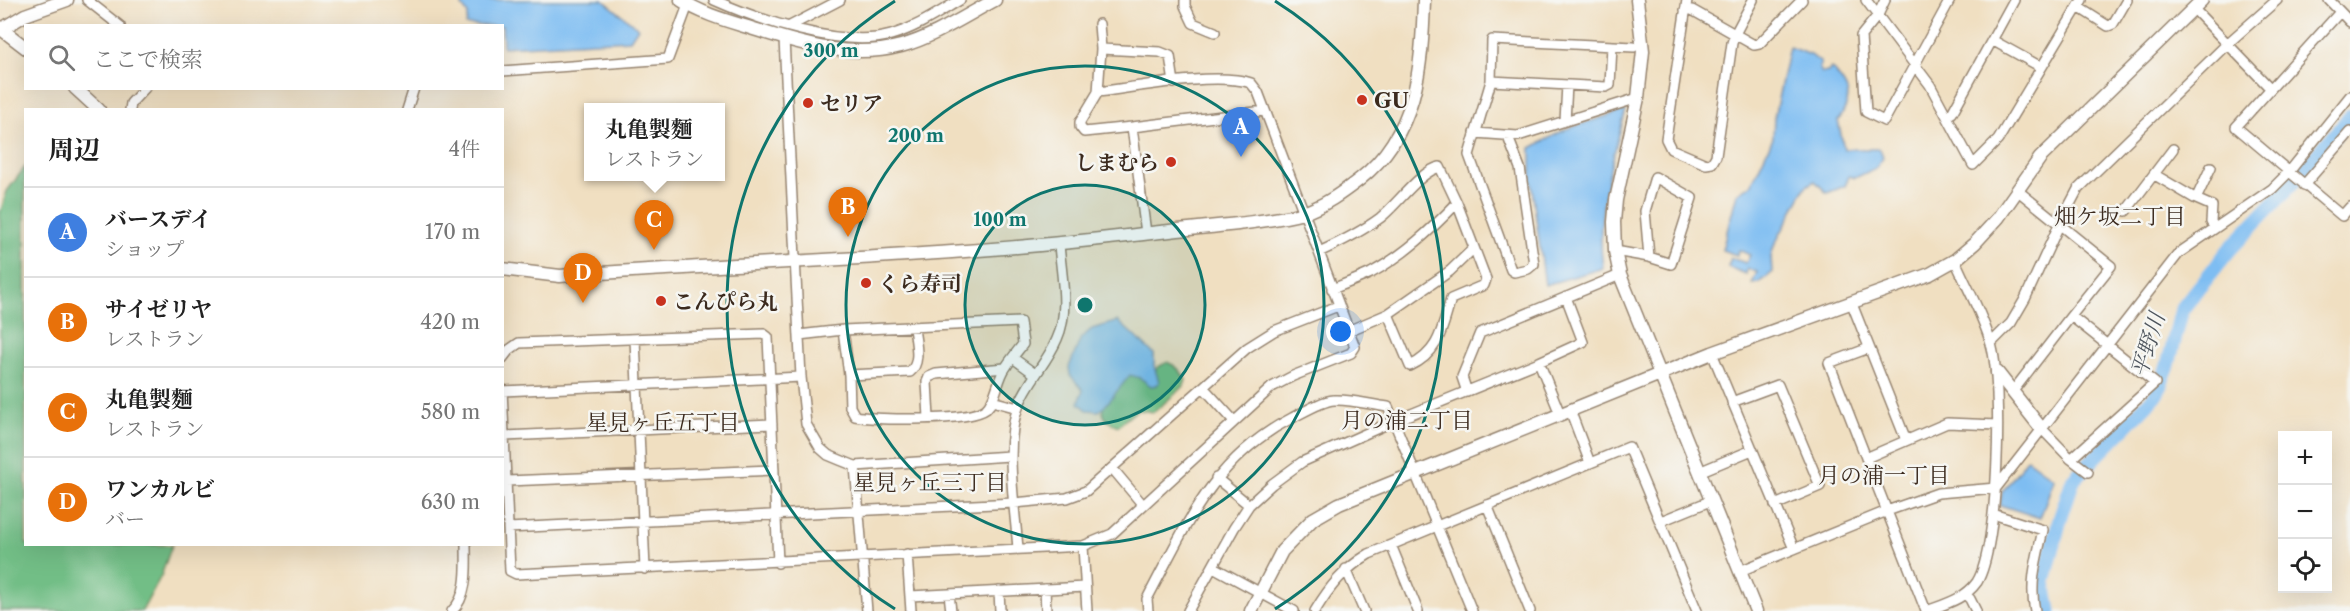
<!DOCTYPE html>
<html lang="ja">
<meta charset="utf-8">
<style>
body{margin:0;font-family:"Libre Caslon Text","Noto Serif JP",serif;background:#f2f2f2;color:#222}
.controls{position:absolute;right:18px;bottom:18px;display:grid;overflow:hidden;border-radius:0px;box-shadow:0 6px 24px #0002}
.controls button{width:54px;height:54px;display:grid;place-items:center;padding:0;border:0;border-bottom:2px solid #e0e0e0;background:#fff;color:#222;font:30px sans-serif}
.you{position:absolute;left:1341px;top:332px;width:21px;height:21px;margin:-15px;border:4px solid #fff;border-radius:50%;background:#1a73e8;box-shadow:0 0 0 9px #1a73e833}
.badge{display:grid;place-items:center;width:39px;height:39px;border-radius:50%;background:#c8321e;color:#fff;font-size:20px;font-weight:700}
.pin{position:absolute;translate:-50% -50px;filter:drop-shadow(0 2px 3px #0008)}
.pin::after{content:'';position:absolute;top:32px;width:21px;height:18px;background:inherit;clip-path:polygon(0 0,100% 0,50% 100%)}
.popup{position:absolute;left:584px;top:103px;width:141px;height:78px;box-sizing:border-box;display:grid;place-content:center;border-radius:0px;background:#fff;filter:drop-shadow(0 2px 4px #0005);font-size:20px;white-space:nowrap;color:#767676}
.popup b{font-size:22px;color:#222}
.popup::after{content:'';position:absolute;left:50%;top:100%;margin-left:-12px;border:12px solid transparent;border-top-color:#fff}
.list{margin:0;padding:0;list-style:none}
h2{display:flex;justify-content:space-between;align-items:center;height:78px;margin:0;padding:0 24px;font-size:26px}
h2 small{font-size:20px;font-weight:400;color:#767676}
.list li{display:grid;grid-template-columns:39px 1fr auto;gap:18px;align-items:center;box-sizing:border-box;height:90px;padding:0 24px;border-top:2px solid #e0e0e0}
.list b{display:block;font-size:22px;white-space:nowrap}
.list p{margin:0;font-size:20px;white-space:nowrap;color:#767676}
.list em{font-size:20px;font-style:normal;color:#767676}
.icon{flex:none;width:33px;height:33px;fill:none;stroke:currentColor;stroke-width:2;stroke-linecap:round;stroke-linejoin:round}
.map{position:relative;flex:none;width:2350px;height:611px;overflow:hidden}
.search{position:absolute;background:#fff;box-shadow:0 6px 24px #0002;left:24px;top:24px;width:480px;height:66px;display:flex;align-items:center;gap:15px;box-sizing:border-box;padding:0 21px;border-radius:0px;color:#767676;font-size:22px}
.panel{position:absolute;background:#fff;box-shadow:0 6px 24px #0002;left:24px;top:108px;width:480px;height:438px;border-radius:0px}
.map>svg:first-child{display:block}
.forest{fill:#72be86;stroke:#567452;stroke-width:1.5}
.water{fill:#7ebdf2;stroke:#5c7488;stroke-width:1.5}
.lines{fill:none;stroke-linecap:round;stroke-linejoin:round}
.river{stroke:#7ebdf2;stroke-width:15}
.street-casing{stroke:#968470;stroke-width:12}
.secondary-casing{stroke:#968470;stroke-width:15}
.street{stroke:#fff;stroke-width:9}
.secondary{stroke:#fff;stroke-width:12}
.ring{fill:none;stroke:#0f766e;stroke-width:3}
.poi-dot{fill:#c8321e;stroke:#f6f6f2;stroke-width:2}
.labels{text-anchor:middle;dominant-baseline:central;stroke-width:5;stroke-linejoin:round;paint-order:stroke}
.poi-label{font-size:21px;font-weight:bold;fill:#3b2a1e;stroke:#f6f6f2;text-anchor:start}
.neighbourhood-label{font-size:22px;fill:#3b2a1e;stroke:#f6f6f2}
.water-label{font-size:22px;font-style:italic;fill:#4f565e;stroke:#f6f6f2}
.centre{fill:#0f766e;stroke:#f6f6f2;stroke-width:3}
.ring-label{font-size:18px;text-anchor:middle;font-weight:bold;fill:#0f766e;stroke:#f6f6f2;stroke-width:5;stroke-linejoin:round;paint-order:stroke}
</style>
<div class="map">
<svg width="2350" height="611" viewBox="0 0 2350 611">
<rect width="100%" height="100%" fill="#f6f6f2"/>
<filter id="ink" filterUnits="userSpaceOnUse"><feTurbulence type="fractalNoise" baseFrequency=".0167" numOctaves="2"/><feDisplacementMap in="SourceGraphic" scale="12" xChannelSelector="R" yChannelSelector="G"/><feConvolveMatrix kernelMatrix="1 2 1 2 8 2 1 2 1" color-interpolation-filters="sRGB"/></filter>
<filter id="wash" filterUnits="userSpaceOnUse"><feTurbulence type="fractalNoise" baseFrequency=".008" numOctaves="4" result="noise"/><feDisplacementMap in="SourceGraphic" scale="24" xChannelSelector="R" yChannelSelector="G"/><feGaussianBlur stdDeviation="1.35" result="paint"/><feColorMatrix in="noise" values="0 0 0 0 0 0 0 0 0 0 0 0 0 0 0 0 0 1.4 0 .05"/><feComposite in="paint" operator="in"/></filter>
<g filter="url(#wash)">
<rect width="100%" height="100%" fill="#f0dfc1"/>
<path class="forest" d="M25 167 26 544 172 545 161 576 142 611H0V213L7 191Z
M1167 362C1177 366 1181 371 1186 380L1184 386 1154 412 1137 410 1118 426C1084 414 1115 384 1133 373L1150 378 1158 367Z"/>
<path class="water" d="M464 0H603L638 28 630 40 503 47 502 26 466 25 468 14 462 6Z
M1789 47 1811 55 1821 63 1819 67 1822 73 1828 72 1831 68C1850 88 1854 97 1838 121L1844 149H1880L1883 158 1876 168 1855 178 1849 176 1845 186 1827 193 1815 181 1806 186 1774 246 1771 256 1772 273 1759 283 1752 284 1757 272 1747 269 1746 274 1728 267 1731 258 1746 263 1750 255 1739 250 1737 255 1722 250 1737 194 1752 183 1773 138 1774 118Z
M1626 110C1611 163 1595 214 1603 268L1545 285 1531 181V148L1566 129Z
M1118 321 1154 354V366L1159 382 1157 385 1151 386 1140 378 1130 375 1105 406 1099 411 1087 410 1079 403 1083 390 1070 375 1069 367 1081 338 1092 329Z
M2027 459 2054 479 2040 518 2000 505 2002 492Z"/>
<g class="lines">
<path class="river" d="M2049 611 2044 582 2060 519 2073 480 2156 395 2168 365 2182 309 2230 249 2285 191 2350 117"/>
</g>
</g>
<g filter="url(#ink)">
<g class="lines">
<defs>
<path id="street" d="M87 0 120 26
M714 0C759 20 842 49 891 35 916 28 938 13 960 0
M1185 0V6L1193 23 1215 32
M1687 0 1666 139 1671 149 1706 164 1712 163 1716 156 1732 43 1735 34 1753 0
M1866 0 1930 85 1973 165 1998 140 2082 0
M1885 0 1878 15 1861 36 1866 112 1884 121 1950 0
M2329 0 2350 22
M2078 7 2108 26 2113 24 2127 0
M2193 8 2270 88
M1685 10H1692L1754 45 1759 44 1802 0
M2340 12 2236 127 2342 216 2350 207
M1099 24 1101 49 1098 92 1080 122V127L1084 132 1132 127 1146 233
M790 26 840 0
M784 39 801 377 806 424 820 448 828 455 840 460 855 466 1010 456
M1992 40 2041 67
M1101 49 1160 52 1170 56 1174 83
M502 71 668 59 688 5
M1491 81 1606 87 1610 85 1612 46
M130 110 131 103 145 88
M407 110 414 88
M1947 116 1952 113 2014 0
M1565 121 1567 85
M1132 127 1264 111
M1475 133 1518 136 1638 98
M1508 137 1520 168 1534 264 1528 269 1514 272 1511 270 1469 155 1491 81 1492 40 1634 47
M2155 175 2196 199 2212 206 2211 222 2215 228
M2304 185 2350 132
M2017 190 2111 266 2071 316
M2196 199 2211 167
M2126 211 2173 149
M1615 251 1649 257 1645 211 1655 177 1692 198 1671 264 1649 257
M1319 252C1341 242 1361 232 1380 218 1398 204 1420 171 1440 167L1457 203 1486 279 1484 285 1451 299C1442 328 1440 352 1410 366L1388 314
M1332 289C1345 284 1358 279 1371 273 1404 255 1431 230 1457 203
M1852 304 1906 440
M1348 331 1388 314 1450 271 1474 248
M799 335 843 330 1020 322 1023 344C1017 352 1011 359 1006 367 997 379 997 399 986 409 969 422 878 420 855 416L850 407 849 375 843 330
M635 339 645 569
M1991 343 2011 323 2025 299 2060 223 2078 189 2227 44 2277 0
M1869 348 1829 363 1926 611
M1712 353 1794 549
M1013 358 1035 374
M502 359 509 350 519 343 764 334 768 337 778 563
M1539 362 1560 414
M849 375 910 372C922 362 915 341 914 327
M1203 387 1234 421
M502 389 510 571 516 574 1083 546 1112 534 1272 387 1293 376 1351 353 1355 347 1258 92 1251 83C1217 72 1136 87 1098 92
M503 391 801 377
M2013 391 2071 316 2155 383 2071 459
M1467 392 1462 377 1480 333 1620 275
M992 401 1018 408
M1732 402 1778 385 1820 486 1775 505
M1570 410 1590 463
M929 418 927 382 929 377 936 374 1005 368
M2041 428 2071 459 2088 472
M505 436 772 424
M1866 458 1947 423 1997 425
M855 466 867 611
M1112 468 1143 505
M1699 472 1752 450
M1216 478 1249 505
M507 481 774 470
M1487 505 1530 611
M1993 514 2043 530C2037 557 2029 583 2035 611
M1661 521 1710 501
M508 528 1014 503 1067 498 1086 491 1247 348 1274 331 1338 306
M1391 545 1418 611
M1083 546 1087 611
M1018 549C1015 507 1004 446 1018 407 1027 382 1047 363 1057 339 1070 311 1061 274 1059 244
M907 554 911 611
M1213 567 1294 611
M1346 569 1364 611
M1740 571 1887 511 1938 493 1996 488 2179 253 2272 189 2289 172 2350 96
M1045 589 1046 611
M999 591 1000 611
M949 594 951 611
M1965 594 1970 599 1976 611
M910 596 1085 587
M452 611C469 595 466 566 466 544
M1148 611 1147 599C1186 526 1213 458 1292 418 1304 412 1321 401 1334 400 1351 399 1371 405 1388 407L1472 611
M1188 611 1234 528 1249 505 1272 484 1302 462 1394 421 1539 362 1583 342 1566 297
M1315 611C1330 586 1344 569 1369 554L1629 447 1697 611
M1927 611C1945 604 1965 599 1977 582 1999 547 2003 384 1991 344 1983 315 1967 288 1955 260"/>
<path id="secondary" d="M681 0C703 15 732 22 757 30 804 45 852 59 901 46 934 37 965 16 995 0
M1637 0 1643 51 1638 98 1616 200 1614 222 1615 251 1620 275 1756 611
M0 28 26 48
M0 30 25 15 67 0
M75 88 99 110
M502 269 560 276C749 262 939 258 1127 236 1164 231 1201 228 1238 224 1260 221 1282 219 1303 213 1324 206 1342 193 1360 179 1417 134 1422 67 1424 0
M1997 372 2041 428
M1251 611 1282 551 1313 519 1339 504 1712 353 1930 274 1955 260 1975 243 1998 218 2040 158 2202 0"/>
</defs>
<use href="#street" class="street-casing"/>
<use href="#secondary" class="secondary-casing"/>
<use href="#street" class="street"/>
<use href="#secondary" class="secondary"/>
</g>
</g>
<circle cx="1085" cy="305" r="120" fill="#0f766e" fill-opacity=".12"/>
<g class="ring">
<circle cx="1085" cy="305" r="120"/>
<circle cx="1085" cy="305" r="239"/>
<path d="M895 609A359 359 0 0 1 895 1M1275 1A359 359 0 0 1 1275 609"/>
</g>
<g class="poi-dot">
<circle cx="1362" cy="100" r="6"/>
<circle cx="808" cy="103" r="6"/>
<circle cx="1171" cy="162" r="6"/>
<circle cx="866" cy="283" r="6"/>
<circle cx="661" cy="301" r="6"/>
</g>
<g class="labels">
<g class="poi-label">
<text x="1374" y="100">GU</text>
<text x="820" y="103">セリア</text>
<text x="1159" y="162" text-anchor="end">しまむら</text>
<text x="878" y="283">くら寿司</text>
<text x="673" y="301">こんぴら丸</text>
</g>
<g class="neighbourhood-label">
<text x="2120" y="216">畑ケ坂二丁目</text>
<text x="1407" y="420">月の浦二丁目</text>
<text x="663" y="422">星見ヶ丘五丁目</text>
<text x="1884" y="475">月の浦一丁目</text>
<text x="930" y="482">星見ヶ丘三丁目</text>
</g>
<g class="water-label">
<text transform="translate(2148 345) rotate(-73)">平野川</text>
</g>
</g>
<circle cx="1085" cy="305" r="9" class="centre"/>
<g class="ring-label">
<text x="831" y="57">300 m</text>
<text x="916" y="142">200 m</text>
<text x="1000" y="226">100 m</text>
</g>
</svg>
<div class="controls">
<button>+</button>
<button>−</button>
<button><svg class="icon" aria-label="locate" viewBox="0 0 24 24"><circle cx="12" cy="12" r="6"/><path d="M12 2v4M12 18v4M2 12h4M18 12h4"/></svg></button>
</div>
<div class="you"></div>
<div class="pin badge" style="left:1241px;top:157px;background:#3f7fe0">A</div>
<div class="pin badge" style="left:848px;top:237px;background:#e8710a">B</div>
<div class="pin badge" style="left:654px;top:250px;background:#e8710a">C</div>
<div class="popup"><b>丸亀製麵</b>レストラン</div>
<div class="pin badge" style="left:583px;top:303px;background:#e8710a">D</div>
<div class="search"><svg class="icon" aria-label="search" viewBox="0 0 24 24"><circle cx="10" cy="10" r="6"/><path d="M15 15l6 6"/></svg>ここで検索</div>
<section class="panel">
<h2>周辺<small>4件</small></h2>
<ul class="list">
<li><span class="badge" style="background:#3f7fe0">A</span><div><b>バースデイ</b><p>ショップ</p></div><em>170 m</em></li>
<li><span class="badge" style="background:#e8710a">B</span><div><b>サイゼリヤ</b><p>レストラン</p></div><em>420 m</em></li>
<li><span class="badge" style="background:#e8710a">C</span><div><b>丸亀製麵</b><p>レストラン</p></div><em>580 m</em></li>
<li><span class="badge" style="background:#e8710a">D</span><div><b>ワンカルビ</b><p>バー</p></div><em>630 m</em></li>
</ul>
</section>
</div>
